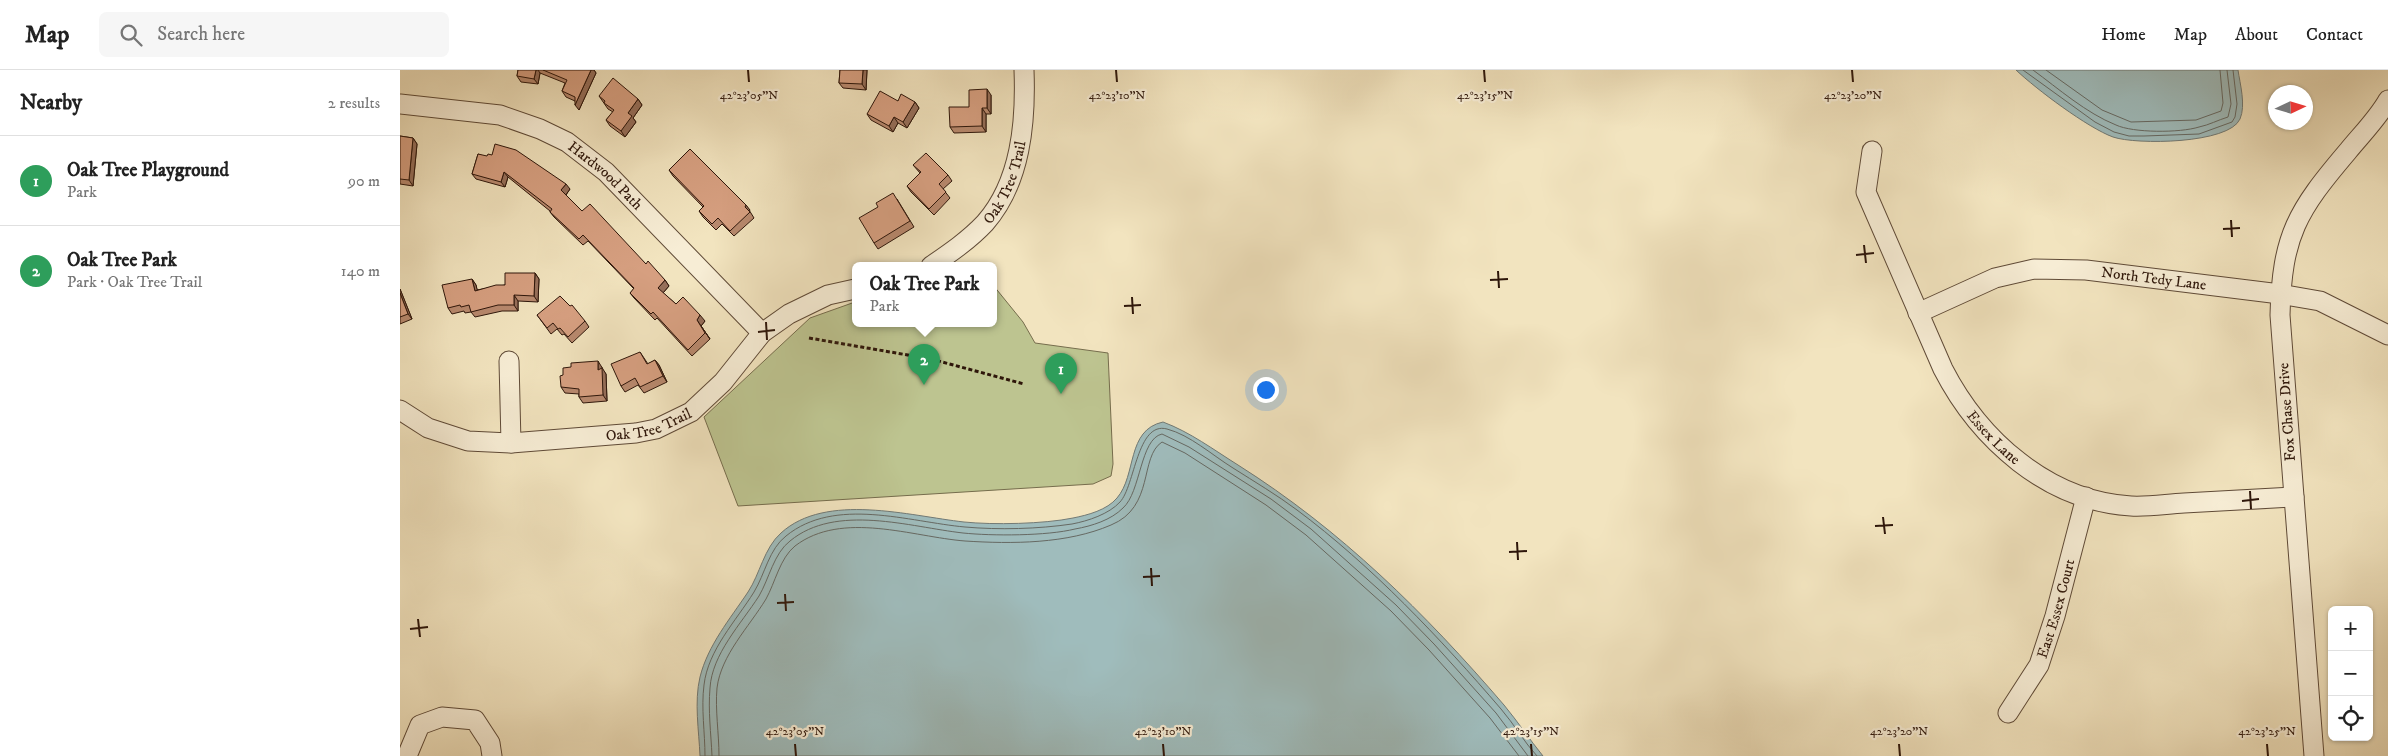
<!DOCTYPE html>
<meta charset="utf-8">
<style>
body{margin:0;font-family:"IM FELL DW Pica",serif;background:#f6f6f6;color:#222}
.controls{position:absolute;right:15px;bottom:15px;display:grid;overflow:hidden;border-radius:8px;box-shadow:0 1px 4px #0004}
.controls button{width:45px;height:45px;display:grid;place-items:center;padding:0;border:0;border-bottom:1px solid #e0e0e0;background:#fff;color:#222;font:25px sans-serif}
.compass{position:absolute;left:1868px;top:15px;width:45px;height:45px;border-radius:50%;background:#fff;box-shadow:0 1px 4px #0004;rotate:86deg}
.you{position:absolute;left:865px;top:319px;width:18px;height:18px;margin:-12px;border:4px solid #fff;border-radius:50%;background:#1a73e8;box-shadow:0 0 0 8px #1a73e833}
.badge{display:grid;place-items:center;width:32px;height:32px;border-radius:50%;background:#8f2418;color:#fff;font-size:16px;font-weight:700}
.pin{position:absolute;translate:-50% -41px;filter:drop-shadow(0 1px 2px #0008)}
.pin::after{content:'';position:absolute;top:26px;width:18px;height:15px;background:inherit;clip-path:polygon(0 0,100% 0,50% 100%)}
.popup{position:absolute;left:452px;top:192px;width:145px;height:65px;box-sizing:border-box;display:grid;place-content:center;border-radius:8px;background:#fff;filter:drop-shadow(0 1px 4px #0005);font-size:16px;white-space:nowrap;color:#767676}
.popup b{font-size:19px;color:#222}
.popup::after{content:'';position:absolute;left:50%;top:100%;margin-left:-10px;border:10px solid transparent;border-top-color:#fff}
.list{margin:0;padding:0;list-style:none}
h2{display:flex;justify-content:space-between;align-items:center;height:65px;margin:0;padding:0 20px;font-size:21px}
h2 small{font-size:16px;font-weight:400;color:#767676}
.list li{display:grid;grid-template-columns:32px 1fr auto;gap:15px;align-items:center;box-sizing:border-box;height:90px;padding:0 20px;border-top:1px solid #e0e0e0}
.list b{display:block;font-size:19px;white-space:nowrap}
.list p{margin:0;font-size:16px;white-space:nowrap;color:#767676}
.list em{font-size:16px;font-style:normal;color:#767676}
.icon{flex:none;width:28px;height:28px;fill:none;stroke:currentColor;stroke-width:2;stroke-linecap:round;stroke-linejoin:round}
.map{position:relative;flex:none;width:1988px;height:686px;overflow:hidden}
header{display:flex;align-items:center;gap:30px;box-sizing:border-box;height:70px;padding:0 25px;background:#fff;border-bottom:1px solid #e0e0e0}
header strong{font-size:24px}
nav{display:flex;gap:28px;margin-inline-start:auto;font-size:18px}
.search{width:350px;height:45px;background:#f6f6f6;display:flex;align-items:center;gap:12px;box-sizing:border-box;padding:0 18px;border-radius:8px;color:#767676;font-size:19px}
main{display:flex}
aside{flex:1;background:#fff}
.map>svg:first-child{display:block}
.green{fill:#bdc490;stroke:#766d4d}
.water{fill:#9fbcbc;stroke:#727a75}
.lines{fill:none;stroke-linecap:round;stroke-linejoin:round}
.shore{stroke:#666963;stroke-width:1}
.minor-casing{stroke:#5f4a37;stroke-width:21}
.path{stroke:#2e160a;stroke-width:3;stroke-dasharray:4 2.5;stroke-linecap:butt}
.minor{stroke:#f7edd5;stroke-width:19}
.wall{fill:#b8896e;stroke:#2e160a}
.shaded-wall{fill:#966f5a;stroke:#2e160a}
.building{fill:#d69f80;stroke:#2e160a}
.ticks{fill:none;stroke:#2e160a;stroke-width:2}
.labels{text-anchor:middle;dominant-baseline:central;stroke-width:4.5;stroke-linejoin:round;paint-order:stroke}
.street-label{font-size:15px;fill:#2e160a;stroke:#f7edd5}
.ticks-label{font-size:12px;text-anchor:middle;fill:#2e160a;stroke:#f7edd5;stroke-width:4.5;stroke-linejoin:round;paint-order:stroke}
</style>
<header>
<strong>Map</strong>
<div class="search"><svg class="icon" aria-label="search" viewBox="0 0 24 24"><circle cx="10" cy="10" r="6"/><path d="M15 15l6 6"/></svg>Search here</div>
<nav><a>Home</a><a>Map</a><a>About</a><a>Contact</a></nav>
</header>
<main>
<aside>
<h2>Nearby<small>2 results</small></h2>
<ul class="list">
<li><span class="badge" style="background:#2e9e5b">1</span><div><b>Oak Tree Playground</b><p>Park</p></div><em>90 m</em></li>
<li><span class="badge" style="background:#2e9e5b">2</span><div><b>Oak Tree Park</b><p>Park · Oak Tree Trail</p></div><em>140 m</em></li>
</ul>
</aside>
<div class="map">
<svg width="1988" height="686" viewBox="0 0 1988 686">
<rect width="100%" height="100%" fill="#f2e4bf"/>
<filter id="stains"><feTurbulence type="fractalNoise" baseFrequency=".004" numOctaves="4"/><feColorMatrix values="0 0 0 0 .2 0 0 0 0 .09 0 0 0 0 .02 0 0 0 .5 -.17"/></filter>
<radialGradient id="worn" r=".72"><stop offset=".6" stop-color="#630" stop-opacity="0"/><stop offset="1" stop-color="#630" stop-opacity=".3"/></radialGradient>
<path class="green" d="M593 215 623 252 635 273 708 283 713 394 711 406 693 414 338 436 304 347 410 248 455 232V254H593Z"/>
<path class="water" d="M1616 0H1838C1840 14 1846 35 1840 49 1829 74 1736 75 1713 67 1688 58 1636 19 1616 0Z
M763 352C790 362 814 380 838 395 941 460 1025 543 1104 635 1118 652 1130 670 1143 686H300C299 661 294 632 300 607 308 575 330 549 348 522 360 504 364 478 381 463 426 422 510 446 564 452 593 455 644 454 673 448 688 445 707 440 717 428 737 405 726 360 763 352Z"/>
<g class="lines">
<path class="shore" d="M1623 0 1695 52 1714 62 1729 66H1744L1799 64 1832 52 1835 47 1837 34 1833 0
M1633 0C1659 19 1686 43 1716 55 1733 63 1780 63 1799 57 1809 55 1818 50 1828 47L1831 34 1827 0
M1646 0 1702 40 1731 52 1796 50 1821 41 1823 33 1820 0
M305 686C305 663 301 638 304 615 308 580 336 551 354 522 365 504 369 479 386 466 435 426 509 452 565 457 599 460 638 459 672 454 688 451 709 444 720 432 735 416 737 351 767 359 790 365 812 385 833 398 855 412 877 425 897 440 971 495 1041 569 1101 639 1114 654 1124 672 1137 686
M312 686C311 663 308 641 310 618 312 584 341 554 359 526 369 509 374 483 390 471 436 433 510 457 563 463 592 466 647 466 675 459 692 456 711 450 723 438 741 422 740 369 762 364L789 377 871 429 911 459 996 535 1034 574 1096 643 1128 686
M319 686C319 663 315 640 317 618 321 585 349 557 366 529 375 513 380 488 395 476 442 440 513 467 565 471 612 474 667 474 711 455 755 437 739 387 762 372L785 383 866 435 906 465 991 541 1029 580 1090 648 1119 686"/>
<defs>
<g id="minor">
<path id="s1" d="M0 34 100 45 140 59 167 72 206 102 362 263"/>
<path id="s2" d="M1472 81 1466 122 1543 299C1579 369 1647 431 1731 436 1748 437 1766 434 1784 433 1820 431 1857 429 1894 427"/>
<path id="s3" d="M531 196C550 183 569 170 585 153 621 112 626 52 624 0"/>
<path id="s4" d="M1518 243 1595 208 1634 199 1686 200 1880 224 1920 231 1988 265"/>
<path d="M109 291 111 373"/>
<path id="s5" d="M0 340 28 358 68 371 111 373 236 363 256 359 291 342 323 312 362 263 389 244 428 225 455 219"/>
<path id="s6" d="M1608 643 1639 595 1655 546 1686 427"/>
<path d="M7 686 20 655 42 647 75 650 90 673 92 686"/>
<path d="M1914 686 1880 245C1882 165 1897 141 1948 81 1961 65 1978 48 1988 30"/>
</g>
</defs>
<use href="#minor" class="minor-casing"/>
<path class="path" d="M409 268 531 289 624 314"/>
<use href="#minor" class="minor"/>
</g>
<path class="wall" d="M118 0H194L196 3 179 40 175 31 166 27 162 21 165 13 140 3 138 14 121 12 117 6Z
M440 0H467L466 20 443 18 439 13Z
M591 25V44H586V62L554 63 550 57 569 37Z
M199 26 238 29 242 35 233 48 236 52 225 67 210 56 206 50 213 42 208 39Z
M498 31 515 32 519 38 507 58 498 53 493 62 471 50 467 44Z
M0 66 13 68 17 74 13 116 0 114Z
M78 84 170 119 166 125 182 141 265 210 269 216 263 223 276 234 305 251 301 256 310 269 292 286 257 248 255 250 234 228 230 223 234 219 188 171 183 175 154 147 150 142V141L108 107 105 117 76 109 72 104Z
M513 95 548 105 552 111 543 119 550 128 534 145 511 122 507 116 520 103Z
M269 100 346 135 354 148 334 166 322 154 316 160 303 147 299 141 303 137 273 106Z
M497 129 514 157 478 179 474 173Z
M135 203 139 209 138 232 118 231V241H102L75 247 71 242 65 243 64 241 52 244 48 238 72 209 76 215 77 220 105 215Z
M0 219 12 249 0 254Z
M137 245 185 251 189 257 172 273 164 264 162 265 157 259 151 264Z
M240 282 248 294 255 290 259 295 267 312 244 323 238 315 225 322 221 316Z
M202 297V299L206 304 207 331 183 333 179 327V324L165 323 161 317Z"/>
<path class="shaded-wall" d="M136 0H138L140 3 138 14 134 9Z
M191 0H194L196 3 179 40 175 35Z
M463 0H467L466 20 462 14Z
M587 19 591 25V44L587 38Z
M238 29 242 35 233 48 236 52 225 67 221 61 228 43Z
M515 32 519 38 507 58 503 52Z
M582 38 586 44V62L582 56Z
M494 47 498 53 493 62 489 56Z
M13 68 17 74 13 116 9 110Z
M104 102 108 107 105 117 101 112Z
M166 114 170 119 165 126 161 120Z
M346 135 350 140 349 142 345 137Z
M135 203 139 209 138 232 134 226Z
M72 209 76 215 79 227 75 221Z
M265 210 269 216 262 224 258 218Z
M0 219 12 249 8 244 0 223Z
M114 225 118 231V241L114 235Z
M300 245 305 251 301 256 310 269 297 250Z
M255 290 259 295 267 312 263 306Z
M198 291 206 304 207 331 203 325 198 300Z"/>
<path class="building" d="M118 0H136L134 9 117 6Z
M143 0H191L175 35V27L162 21 167 10Z
M440 0H463L462 14 439 13Z
M213 8 238 29 228 43 232 46 221 61 206 50 214 40 204 33 205 31 199 26Z
M587 19V38H582V56L550 57 549 37H569V20Z
M480 21 498 31 501 24 515 32 503 52 494 47 489 56 467 44Z
M0 66 13 68 9 110 0 109Z
M95 74 116 80 166 114 161 120 182 141 190 134 246 194 248 191 265 210 258 218 276 234 283 227 300 245 297 250 305 263 288 280 253 242 251 244 230 223 234 218 183 165 179 169 150 142 152 139 104 102 101 112 72 104 78 84 87 86 88 84 92 85Z
M290 79 346 135 345 137 350 142 330 161 318 148 312 154 299 141 304 136 269 100Z
M526 83 548 105 539 114 546 122 529 139 507 116 521 102 513 95Z
M493 123 510 151 474 173 459 148 478 137 476 133Z
M105 203H135L134 226 114 225V235H98L71 242 69 235 61 237 60 235 48 238 42 215 72 209 75 221 96 215H105Z
M0 223 8 244 0 247Z
M160 226 170 236 172 235 185 251 168 267 160 258 158 259 153 253 147 258 137 245Z
M240 282 247 294 255 290 263 306 240 317 235 308 221 316 211 294Z
M198 291V300L202 298 203 325 179 327V319L161 317 160 306 163 305V298L171 297V293Z"/>
<path class="ticks" d="M348 0 349 12M716 0 717 12M1084 0 1085 12M1452 0 1453 12M1831 150 1832 167M1823 159 1840 158M1464 175 1466 193M1456 185 1474 183M1098 201 1099 218M1090 210 1108 209M732 227 733 244M724 236 741 235M366 252 367 270M358 262 375 260M1850 421 1851 439M1842 431 1859 429M1483 447 1485 464M1475 456 1493 455M1117 472 1118 490M1109 482 1127 481M751 498 752 516M743 507 760 506M385 524 386 541M377 533 394 532M18 549 20 567M10 559 28 557M395 674 396 686M763 674 764 686M1131 674 1132 686M1499 674 1500 686M1867 674 1868 686"/>
<g class="labels">
<g class="street-label">
<text stroke="none"><textPath href="#s1" startOffset="224">Hardwood Path</textPath></text>
<text stroke="none"><textPath href="#s3" startOffset="115">Oak Tree Trail</textPath></text>
<text stroke="none"><textPath href="#s4" startOffset="245">North Tedy Lane</textPath></text>
<text transform="translate(1887 342) rotate(-94)">Fox Chase Drive</text>
<text stroke="none"><textPath href="#s5" startOffset="258">Oak Tree Trail</textPath></text>
<text stroke="none"><textPath href="#s2" startOffset="320">Essex Lane</textPath></text>
<text stroke="none"><textPath href="#s6" startOffset="116">East Essex Court</textPath></text>
</g>
</g>
<g class="ticks-label">
<text x="349" y="29">42°23'05"N</text>
<text x="717" y="29">42°23'10"N</text>
<text x="1085" y="29">42°23'15"N</text>
<text x="1453" y="29">42°23'20"N</text>
<text x="395" y="665">42°23'05"N</text>
<text x="763" y="665">42°23'10"N</text>
<text x="1131" y="665">42°23'15"N</text>
<text x="1499" y="665">42°23'20"N</text>
<text x="1867" y="665">42°23'25"N</text>
</g>
<rect width="100%" height="100%" filter="url(#stains)"/>
<rect width="100%" height="100%" fill="url(#worn)"/>
</svg>
<div class="controls">
<button>+</button>
<button>−</button>
<button><svg class="icon" aria-label="locate" viewBox="0 0 24 24"><circle cx="12" cy="12" r="6"/><path d="M12 2v4M12 18v4M2 12h4M18 12h4"/></svg></button>
</div>
<svg class="compass" viewBox="-18 -18 36 36"><path d="M0-13l5 13h-10z" fill="#e53935"/><path d="M0 13l5-13h-10z" fill="#767676"/></svg>
<div class="you"></div>
<div class="pin badge" style="left:661px;top:324px;background:#2e9e5b">1</div>
<div class="pin badge" style="left:524px;top:315px;background:#2e9e5b">2</div>
<div class="popup"><b>Oak Tree Park</b>Park</div>
</div>
</main>
